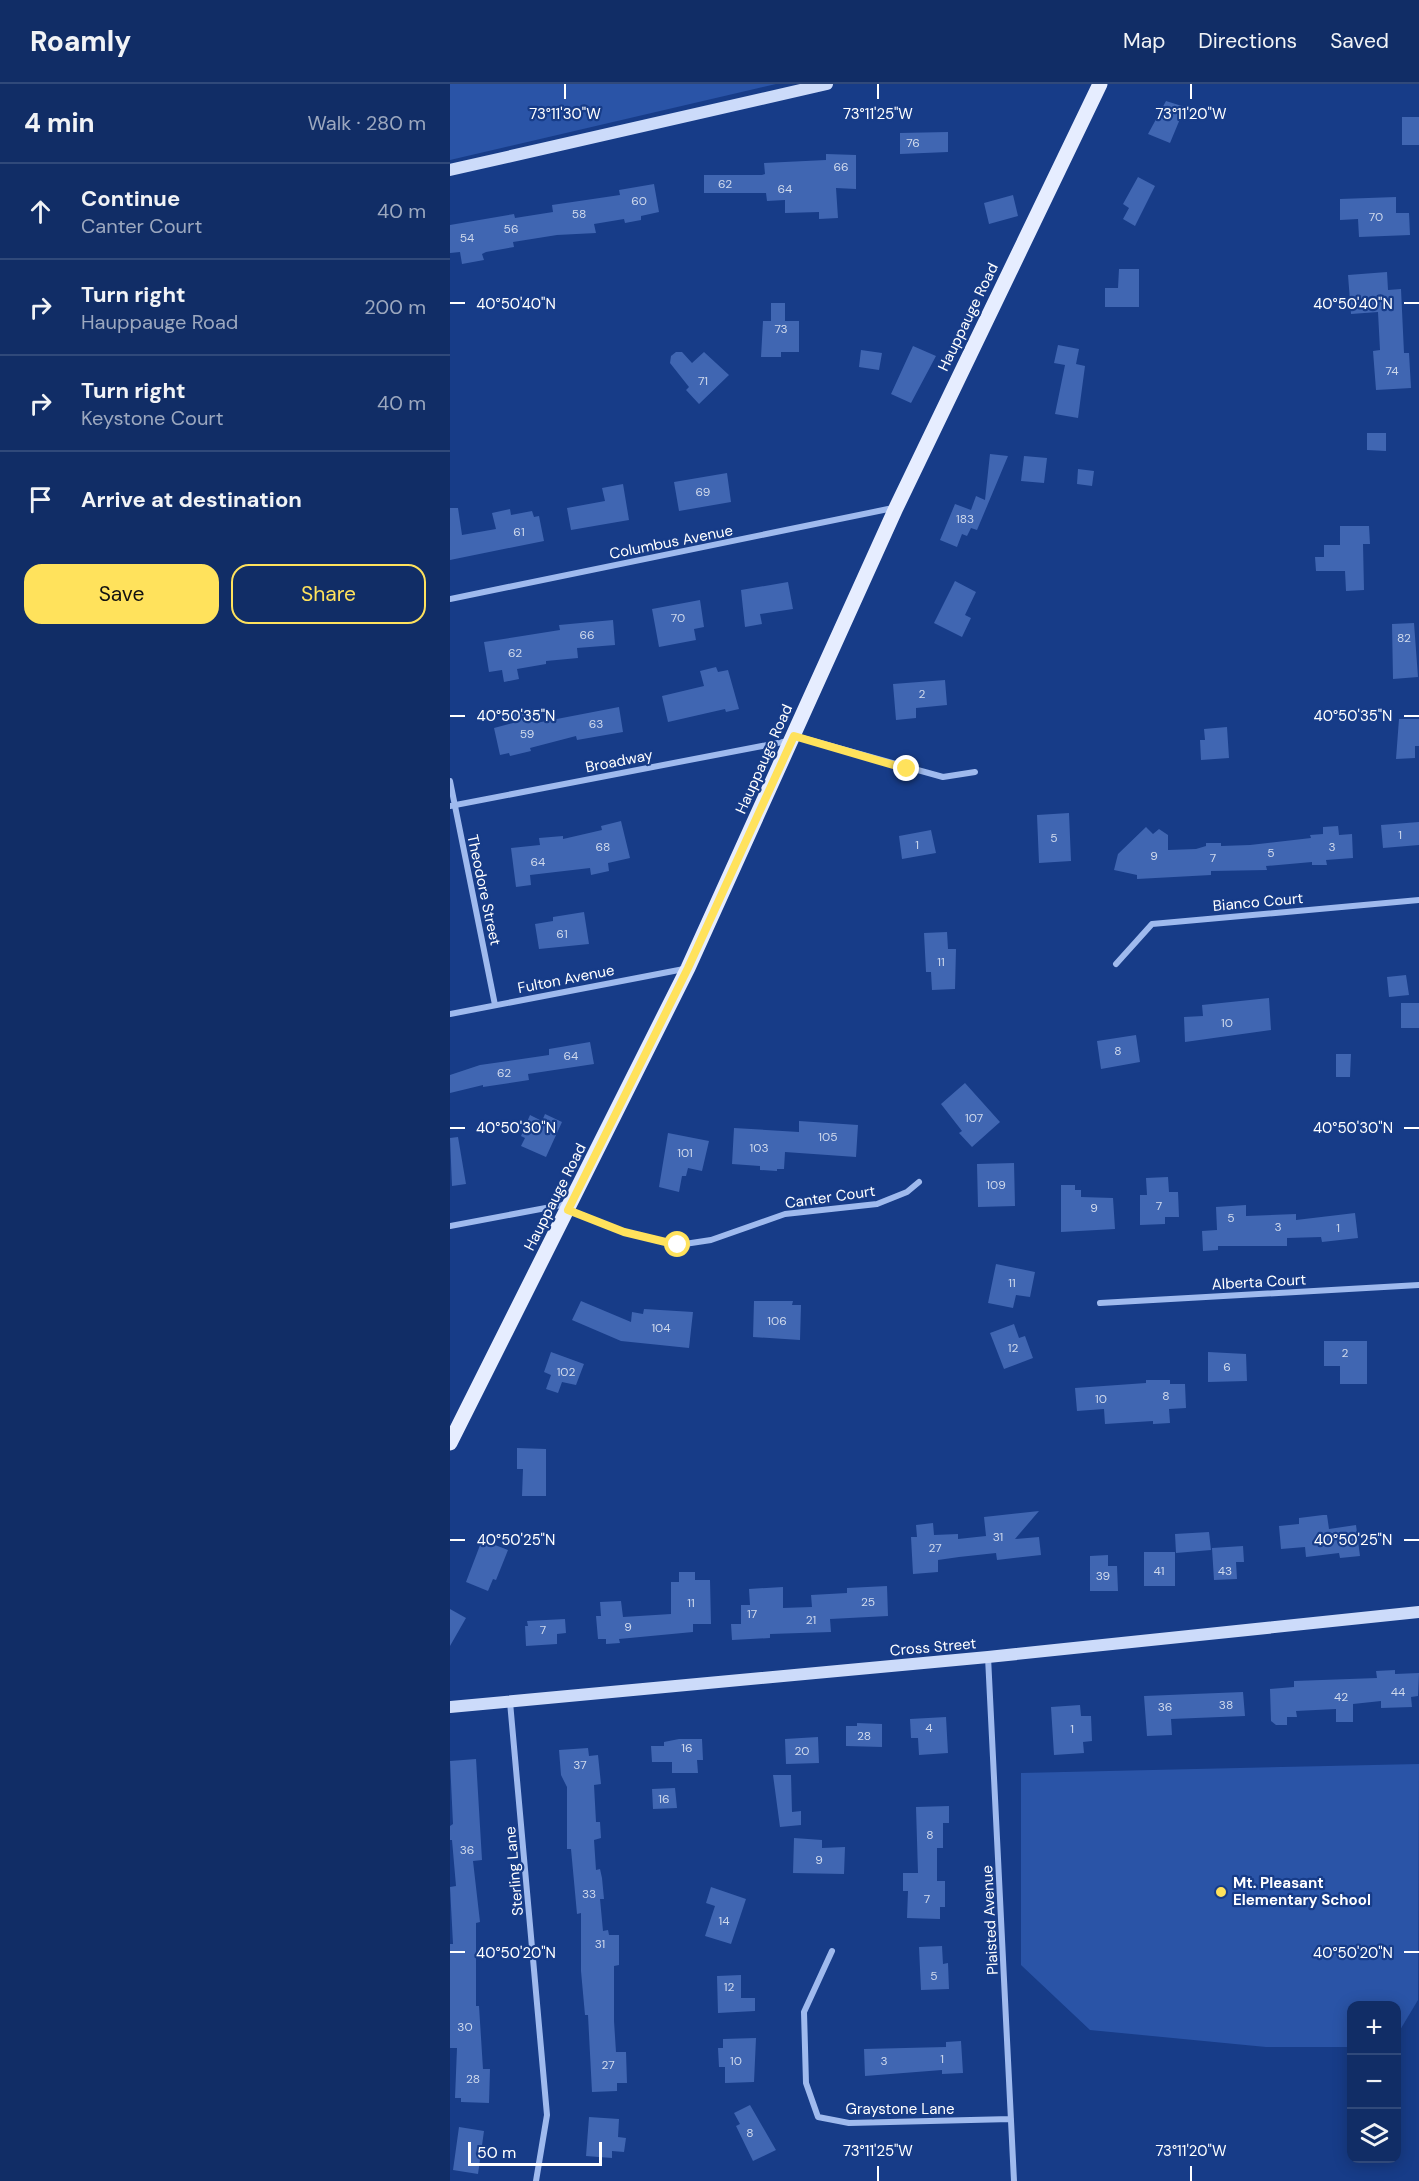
<!DOCTYPE html>
<meta charset="utf-8">
<style>
body{margin:0;font-family:"DM Sans",sans-serif;background:#1e396f;color:#f1f3f6}
.controls{position:absolute;right:18px;bottom:18px;display:grid;overflow:hidden;border-radius:12px;box-shadow:0 3px 15px #0003}
.controls button{width:54px;height:54px;display:grid;place-items:center;padding:0;border:0;border-bottom:2px solid #30497a;background:#112d66;color:#f1f3f6;font:30px sans-serif}
.scale{position:absolute;left:18px;bottom:15px;width:134px;box-sizing:border-box;padding-left:6px;border:3px solid #fff;border-top:0;font-size:16px;line-height:21px;white-space:nowrap;color:#fff;-webkit-text-stroke:4px #173c88;paint-order:stroke}
.stop{position:absolute;width:18px;height:18px;margin:-14px;border:4px solid #ffe25c;border-radius:50%;background:#fff}
.stop.end{background:#ffe25c;border-color:#fff;box-shadow:0 2px 6px #0008}
.list{margin:0;padding:0;list-style:none}
h2{display:flex;justify-content:space-between;align-items:center;height:78px;margin:0;padding:0 24px;font-size:26px}
h2 small{font-size:20px;font-weight:400;color:#9ca8bf}
.list li{display:grid;grid-template-columns:39px 1fr auto;gap:18px;align-items:center;box-sizing:border-box;height:96px;padding:0 24px;border-top:2px solid #30497a}
.list b{display:block;font-size:22px;white-space:nowrap}
.list p{margin:0;font-size:20px;white-space:nowrap;color:#9ca8bf}
.list em{font-size:20px;font-style:normal;color:#9ca8bf}
.actions{display:flex;gap:12px;padding:18px 24px}
.actions a{flex:1;padding:14px 0;border:2px solid #ffe25c;border-radius:18px;text-align:center;font-size:21px;color:#ffe25c}
.actions .main{background:#ffe25c;color:#111}
.icon{flex:none;width:33px;height:33px;fill:none;stroke:currentColor;stroke-width:2;stroke-linecap:round;stroke-linejoin:round}
.map{position:relative;flex:none;width:969px;height:2097px;overflow:hidden}
header{display:flex;align-items:center;gap:36px;box-sizing:border-box;height:84px;padding:0 30px;background:#112d66;border-bottom:2px solid #30497a}
header strong{font-size:28px}
nav{display:flex;gap:33px;margin-inline-start:auto;font-size:21px}
main{display:flex}
aside{flex:1;background:#112d66}
.map>svg:first-child{display:block}
.green{fill:#2a54a7}
.building{fill:#4066b2}
.lines{fill:none;stroke-linecap:round;stroke-linejoin:round}
.street{stroke:#9fbaee;stroke-width:6}
.secondary{stroke:#ccdbfa;stroke-width:12}
.primary{stroke:#e6edff;stroke-width:15}
.route{stroke:#ffe25c;stroke-width:8}
.ticks{fill:none;stroke:#fff;stroke-width:2}
.poi-dot{fill:#ffe25c;stroke:#173c88;stroke-width:2}
.labels{text-anchor:middle;dominant-baseline:central;stroke-width:4.5;stroke-linejoin:round;paint-order:stroke}
.number-label{font-size:12px;fill:#cfd9ec}
.street-label{font-size:15px;fill:#fff;stroke:#173c88}
.poi-label{font-size:15px;font-weight:bold;fill:#fff;stroke:#173c88;text-anchor:start}
.ticks-label{font-size:15px;text-anchor:middle;fill:#fff;stroke:#173c88;stroke-width:4.5;stroke-linejoin:round;paint-order:stroke}
</style>
<header>
<strong>Roamly</strong>
<nav><a>Map</a><a>Directions</a><a>Saved</a></nav>
</header>
<main>
<aside>
<h2>4 min<small>Walk · 280 m</small></h2>
<ul class="list">
<li><svg class="icon" aria-label="ahead" viewBox="0 0 24 24"><path d="M12 20V5M6 11l6-6 6 6"/></svg><div><b>Continue</b><p>Canter Court</p></div><em>40 m</em></li>
<li><svg class="icon" aria-label="right" viewBox="0 0 24 24"><path d="M7 20v-9h11M14 6l5 5-5 5"/></svg><div><b>Turn right</b><p>Hauppauge Road</p></div><em>200 m</em></li>
<li><svg class="icon" aria-label="right" viewBox="0 0 24 24"><path d="M7 20v-9h11M14 6l5 5-5 5"/></svg><div><b>Turn right</b><p>Keystone Court</p></div><em>40 m</em></li>
<li><svg class="icon" aria-label="arrive" viewBox="0 0 24 24"><path d="M6 21V4h12l-3 4 3 4H6"/></svg><div><b>Arrive at destination</b></div></li>
</ul>
<div class="actions"><a class="main">Save</a><a>Share</a></div>
</aside>
<div class="map">
<svg width="969" height="2097" viewBox="0 0 969 2097">
<rect width="100%" height="100%" fill="#173c88"/>
<path class="green" d="M0 0H326L0 76Z
M969 1680 968 1916 950 1946 947 1948 946 1922H902L901 1963H816L640 1946 571 1881V1689Z"/>
<path class="building" d="M716 17 735 23 720 59 698 50Z
M952 33H969V61H952Z
M498 48V68L450 70V49Z
M376 70 406 71V105L386 104 388 134 369 135V128L335 129V116L317 117 316 109H254V91H312L315 90 314 79 376 76Z
M688 93 705 102 685 142 673 135 679 124 673 120Z
M204 100 209 128 191 132V136L175 139 174 135 144 140 146 149 107 151 63 158 64 163 36 168 32 170 34 176 12 180 10 168 0 169V141L64 130 65 134 103 128 102 121 170 111 169 106Z
M563 111 568 132 539 140 534 119Z
M946 113V129H959L960 151 909 153 908 135 890 136V115Z
M669 185H689V223H655V204H668Z
M937 188 938 206 951 205 954 269H959L961 304 926 306 923 267 930 266 928 228 901 230 898 191Z
M321 219H335V237H349V268H331V273H311L313 237H321Z
M608 261 629 265 626 280 635 282 628 334 605 330 615 281 604 279Z
M463 262 486 272 461 319 441 310Z
M411 266 432 269 429 286 409 283Z
M226 268H232L242 279 254 268 279 291 249 320 236 306 239 303 220 279 221 272Z
M917 349H936V367L917 366Z
M540 370 558 372 527 446 521 444 517 452 512 450 507 463 490 456 505 420 521 426 526 412 535 416Z
M574 372 597 374 594 399 571 397Z
M628 385 644 387 642 402 627 400Z
M277 389 281 418 229 427 224 398Z
M173 400 179 436 121 446 117 424 155 417 152 404Z
M0 424H8L12 451 46 445 42 429 60 425 61 431 82 427 84 433 89 432 94 457 0 476Z
M890 442H919L920 460H913L914 506 896 507 895 487H866L865 473H874V461H890Z
M505 497 526 508 515 531 521 534 512 553 484 539Z
M338 498 343 525 310 530 312 540 295 543 291 506Z
M250 516 254 543 244 545 246 556 209 563 202 525Z
M163 536 165 561 127 564 128 574 96 577V580L67 585 69 595 54 598 52 586 39 588 34 558 110 546 109 541Z
M964 539 968 593 943 595 942 540Z
M266 583 268 588 278 586 289 625 276 628 275 625 218 638 212 612 254 602 250 587Z
M495 596 497 621 466 624V634L446 636 443 600Z
M169 623 173 648 127 656 126 652 80 664 81 667 60 672 59 669 50 671 44 644 63 639 61 631 78 626 86 639Z
M949 635H969V662H965V674L946 675Z
M777 643 779 674 751 676 750 656H755L754 645Z
M619 729 621 777 589 779 587 731Z
M171 737 180 774 158 779 159 787 141 791 140 784 80 791 81 801 66 803 61 764 90 761 89 754 113 752V755L152 746 151 742Z
M969 738V761L933 764 931 741Z
M888 742 889 751 902 750 903 774 876 776 877 781H862V778L816 782 817 786 761 787V791L687 795V791L664 786 668 770 696 743 703 750 709 745 718 751V766L746 765 756 762V759H771V762L800 761 861 754 860 751 873 750V743Z
M481 746 486 769 452 775 449 752Z
M134 828 139 860 89 865 85 840 103 837V833Z
M497 848 498 865H506L505 905 482 906 481 888H476L474 849Z
M956 891 959 911 939 913 937 893Z
M819 914 821 946 735 958 734 933 753 932 752 921Z
M951 919H969V944H951Z
M686 951 690 978 651 985 647 957Z
M140 958 144 980 78 990 79 996 33 1003V1001L0 1009V991L30 981 99 971V965Z
M886 970H901L900 993H886Z
M515 999 550 1038 522 1063 509 1049 512 1047 491 1020Z
M95 1030 112 1038 96 1073 71 1062 75 1054 71 1052 80 1031 92 1037Z
M349 1037 408 1041 406 1073 335 1068 334 1085H327V1087L310 1086V1082L282 1080 284 1044 349 1048Z
M218 1049 259 1057 252 1087 238 1084 236 1092H232L229 1108 209 1103Z
M8 1053 16 1100 2 1102 0 1054Z
M564 1079 565 1122 528 1123 527 1080Z
M718 1093 719 1108H728L729 1133H715V1140L690 1141V1111H697L696 1094Z
M611 1101H625V1106H631V1113L663 1114 665 1145 611 1148Z
M796 1121V1132L846 1130V1136L905 1129 908 1154 872 1158 871 1153 837 1154V1162H768V1166L753 1167 752 1147 767 1146 766 1123Z
M546 1180 585 1188 580 1213 566 1211 563 1224 538 1219Z
M131 1217 181 1238 182 1228 193 1230 194 1225 243 1228 239 1264 171 1257 122 1236Z
M304 1217H343L342 1221H351L350 1256 303 1253Z
M564 1240 569 1254 575 1252 583 1274 554 1285 540 1249Z
M874 1257H917V1300H890V1282H874Z
M101 1268 134 1280 126 1301 112 1298 108 1309 96 1305 101 1291 94 1288Z
M758 1268 796 1270 797 1297 758 1298Z
M696 1296H720V1300H735L736 1324 719 1325 720 1339 703 1340V1337L655 1340 654 1325 627 1327 625 1304 696 1299Z
M67 1364 96 1365V1412H72L73 1385H67Z
M589 1427 565 1455 589 1453 591 1471 547 1476 546 1469 509 1473 488 1476V1488L463 1490 461 1453H467L466 1441 483 1439 484 1451 508 1450V1455L536 1452 534 1433Z
M873 1431H877L879 1445 906 1441 910 1472 890 1474 889 1469 856 1473 855 1463 831 1465 829 1442 849 1440V1434Z
M759 1448 761 1466 726 1469 725 1450Z
M32 1456 58 1466 46 1496 43 1495 38 1507 16 1498Z
M793 1462 794 1478H786L787 1495 764 1496 762 1464Z
M694 1468H725V1502H694Z
M658 1471V1482H667L668 1507H640V1472Z
M229 1488H245V1496H260L261 1540H243V1548L169 1555 170 1559 156 1560V1555H148L146 1532H151L150 1518 171 1517 173 1533 221 1530V1498H229Z
M437 1502 438 1532 380 1535 381 1548 320 1550V1554L282 1556 281 1540H291V1521H300L299 1505 333 1503V1524L362 1523 361 1511 397 1509V1504Z
M0 1525 16 1534 0 1562Z
M115 1535 116 1549 107 1550V1560L76 1562 75 1542H78L77 1537Z
M945 1586V1590L969 1589 968 1612 961 1613 962 1623 931 1624V1617L903 1620V1638H886V1625L846 1627 847 1633H837V1641H826L821 1637 820 1605 844 1603V1597L927 1594 926 1587Z
M793 1608 795 1632 721 1635 722 1651 697 1652 694 1612Z
M630 1621 631 1632H641L642 1657 633 1658 634 1669 604 1671 601 1623Z
M496 1633 498 1669 469 1671 468 1654H461L460 1635Z
M407 1639 432 1640V1663L396 1662V1642H407Z
M368 1653 369 1679 336 1680 335 1655Z
M229 1655H252L253 1676H247L248 1689H222V1678H202L201 1662H214V1658Z
M138 1664 139 1672 148 1671 151 1700 144 1701 146 1738H150L151 1754 144 1756 146 1786 150 1785 152 1794 154 1815H150L153 1847 158 1846 159 1851H169V1881L164 1882V1937L166 1968H176L177 1999H167V2007L142 2008 138 1931H135L131 1887V1829L127 1830 121 1765H117V1703L111 1691 109 1666Z
M26 1675 32 1776 23 1777 30 1838 26 1839V1922H29L33 1985H40L39 2019 11 2018V2014H5L7 1964H0V1860H3L0 1803 6 1802 2 1756H0V1742L3 1740 0 1677Z
M323 1691H341L342 1728 351 1727V1741L330 1743Z
M225 1704 227 1724 203 1725 202 1705Z
M499 1722V1739H493V1764H487V1797H495V1823H490V1835L457 1834 458 1807H453V1789H468L466 1723Z
M344 1754 372 1756V1764L395 1763 394 1790 343 1789Z
M261 1803 296 1815 281 1860 255 1852 265 1822 256 1819Z
M492 1862 493 1880 498 1879 499 1905 471 1906 469 1863Z
M291 1891V1914H305V1927L268 1929 267 1892Z
M306 1954 304 1998 275 1999V1983H269L268 1964H273V1955Z
M511 1957 513 1989 492 1990V1986L415 1992 414 1965 496 1963V1958Z
M300 2021 326 2066 303 2077 286 2042 290 2040 284 2029Z
M139 2033 169 2035 168 2053 176 2054 174 2068 162 2067V2074L136 2072Z
M9 2043 34 2047 28 2090 3 2086Z"/>
<g class="lines">
<path class="street" d="M0 515 443 424
M345 652 493 693 525 688
M0 697 45 921
M0 722 338 657
M666 880 702 840 969 816
M0 930 234 885
M119 1126 174 1148 228 1161 261 1156 335 1130 427 1120 457 1108 469 1098
M0 1142 117 1120
M650 1219 969 1201
M538 1573 564 2097
M60 1618 97 2031 86 2097
M382 1867 354 1928 356 1999 368 2033 399 2039 561 2035"/>
<path class="secondary" d="M0 86 377 0
M0 1623 538 1573 969 1528"/>
<path class="primary" d="M0 1359 238 884 446 424 650 0"/>
</g>
<g class="lines">
<path class="route" d="M228 1161 174 1148 118 1126 238 884 344 652 457 685"/>
</g>
<path class="ticks" d="M115 0V15M428 0V15M741 0V15M0 219H15M954 219H969M0 632H15M954 632H969M0 1044H15M954 1044H969M0 1456H15M954 1456H969M0 1868H15M954 1868H969M428 2082V2097M741 2082V2097"/>
<circle class="poi-dot" cx="771" cy="1808" r="6"/>
<g class="labels">
<g class="number-label">
<text x="463" y="59">76</text>
<text x="391" y="83">66</text>
<text x="275" y="100">62</text>
<text x="335" y="105">64</text>
<text x="189" y="117">60</text>
<text x="129" y="130">58</text>
<text x="926" y="133">70</text>
<text x="61" y="145">56</text>
<text x="17" y="154">54</text>
<text x="331" y="245">73</text>
<text x="942" y="287">74</text>
<text x="253" y="297">71</text>
<text x="253" y="408">69</text>
<text x="515" y="435">183</text>
<text x="69" y="448">61</text>
<text x="228" y="534">70</text>
<text x="137" y="551">66</text>
<text x="954" y="554">82</text>
<text x="65" y="569">62</text>
<text x="472" y="610">2</text>
<text x="146" y="640">63</text>
<text x="77" y="650">59</text>
<text x="950" y="751">1</text>
<text x="604" y="754">5</text>
<text x="467" y="761">1</text>
<text x="153" y="763">68</text>
<text x="882" y="763">3</text>
<text x="821" y="769">5</text>
<text x="704" y="772">9</text>
<text x="763" y="774">7</text>
<text x="88" y="778">64</text>
<text x="112" y="850">61</text>
<text x="491" y="878">11</text>
<text x="777" y="939">10</text>
<text x="668" y="967">8</text>
<text x="121" y="972">64</text>
<text x="54" y="989">62</text>
<text x="524" y="1034">107</text>
<text x="378" y="1053">105</text>
<text x="309" y="1064">103</text>
<text x="235" y="1069">101</text>
<text x="546" y="1101">109</text>
<text x="709" y="1122">7</text>
<text x="644" y="1124">9</text>
<text x="781" y="1134">5</text>
<text x="828" y="1143">3</text>
<text x="888" y="1144">1</text>
<text x="562" y="1199">11</text>
<text x="327" y="1237">106</text>
<text x="211" y="1244">104</text>
<text x="563" y="1264">12</text>
<text x="895" y="1269">2</text>
<text x="777" y="1283">6</text>
<text x="116" y="1288">102</text>
<text x="716" y="1312">8</text>
<text x="651" y="1315">10</text>
<text x="548" y="1453">31</text>
<text x="485" y="1464">27</text>
<text x="709" y="1487">41</text>
<text x="775" y="1487">43</text>
<text x="653" y="1492">39</text>
<text x="418" y="1518">25</text>
<text x="241" y="1519">11</text>
<text x="302" y="1530">17</text>
<text x="361" y="1536">21</text>
<text x="178" y="1543">9</text>
<text x="93" y="1546">7</text>
<text x="948" y="1608">44</text>
<text x="891" y="1613">42</text>
<text x="776" y="1621">38</text>
<text x="715" y="1623">36</text>
<text x="479" y="1644">4</text>
<text x="622" y="1645">1</text>
<text x="414" y="1652">28</text>
<text x="237" y="1664">16</text>
<text x="352" y="1667">20</text>
<text x="130" y="1681">37</text>
<text x="214" y="1715">16</text>
<text x="480" y="1751">8</text>
<text x="17" y="1766">36</text>
<text x="369" y="1776">9</text>
<text x="139" y="1810">33</text>
<text x="477" y="1815">7</text>
<text x="274" y="1837">14</text>
<text x="150" y="1860">31</text>
<text x="484" y="1892">5</text>
<text x="279" y="1903">12</text>
<text x="15" y="1943">30</text>
<text x="492" y="1975">1</text>
<text x="286" y="1977">10</text>
<text x="434" y="1977">3</text>
<text x="158" y="1981">27</text>
<text x="23" y="1995">28</text>
<text x="300" y="2049">8</text>
</g>
<g class="street-label">
<text transform="translate(518 233) rotate(-64)">Hauppauge Road</text>
<text transform="translate(221 458) rotate(-11)">Columbus Avenue</text>
<text transform="translate(314 675) rotate(-66)">Hauppauge Road</text>
<text transform="translate(169 677) rotate(-11)">Broadway</text>
<text transform="translate(34 806) rotate(78)">Theodore Street</text>
<text transform="translate(808 818) rotate(-5)">Bianco Court</text>
<text transform="translate(116 895) rotate(-11)">Fulton Avenue</text>
<text transform="translate(105 1113) rotate(-63)">Hauppauge Road</text>
<text transform="translate(380 1113) rotate(-8)">Canter Court</text>
<text transform="translate(809 1198) rotate(-3)">Alberta Court</text>
<text transform="translate(483 1563) rotate(-5)">Cross Street</text>
<text transform="translate(64 1787) rotate(-95)">Sterling Lane</text>
<text transform="translate(540 1836) rotate(-93)">Plaisted Avenue</text>
<text x="450" y="2025">Graystone Lane</text>
</g>
<g class="poi-label">
<text x="783" y="1799">Mt. Pleasant<tspan x="783" dy="17">Elementary School</tspan></text>
</g>
</g>
<g class="ticks-label">
<text x="115" y="35">73°11'30"W</text>
<text x="428" y="35">73°11'25"W</text>
<text x="741" y="35">73°11'20"W</text>
<text x="66" y="225">40°50'40"N</text>
<text x="903" y="225">40°50'40"N</text>
<text x="66" y="637">40°50'35"N</text>
<text x="903" y="637">40°50'35"N</text>
<text x="66" y="1049">40°50'30"N</text>
<text x="903" y="1049">40°50'30"N</text>
<text x="66" y="1461">40°50'25"N</text>
<text x="903" y="1461">40°50'25"N</text>
<text x="66" y="1874">40°50'20"N</text>
<text x="903" y="1874">40°50'20"N</text>
<text x="428" y="2072">73°11'25"W</text>
<text x="741" y="2072">73°11'20"W</text>
</g>
</svg>
<div class="controls">
<button>+</button>
<button>−</button>
<button><svg class="icon" aria-label="layers" viewBox="0 0 24 24"><path d="M12 4l9 5-9 5-9-5zM3 14l9 5 9-5"/></svg></button>
</div>
<div class="scale">50 m</div>
<div class="stop" style="left:228px;top:1161px"></div>
<div class="stop end" style="left:457px;top:685px"></div>
</div>
</main>
